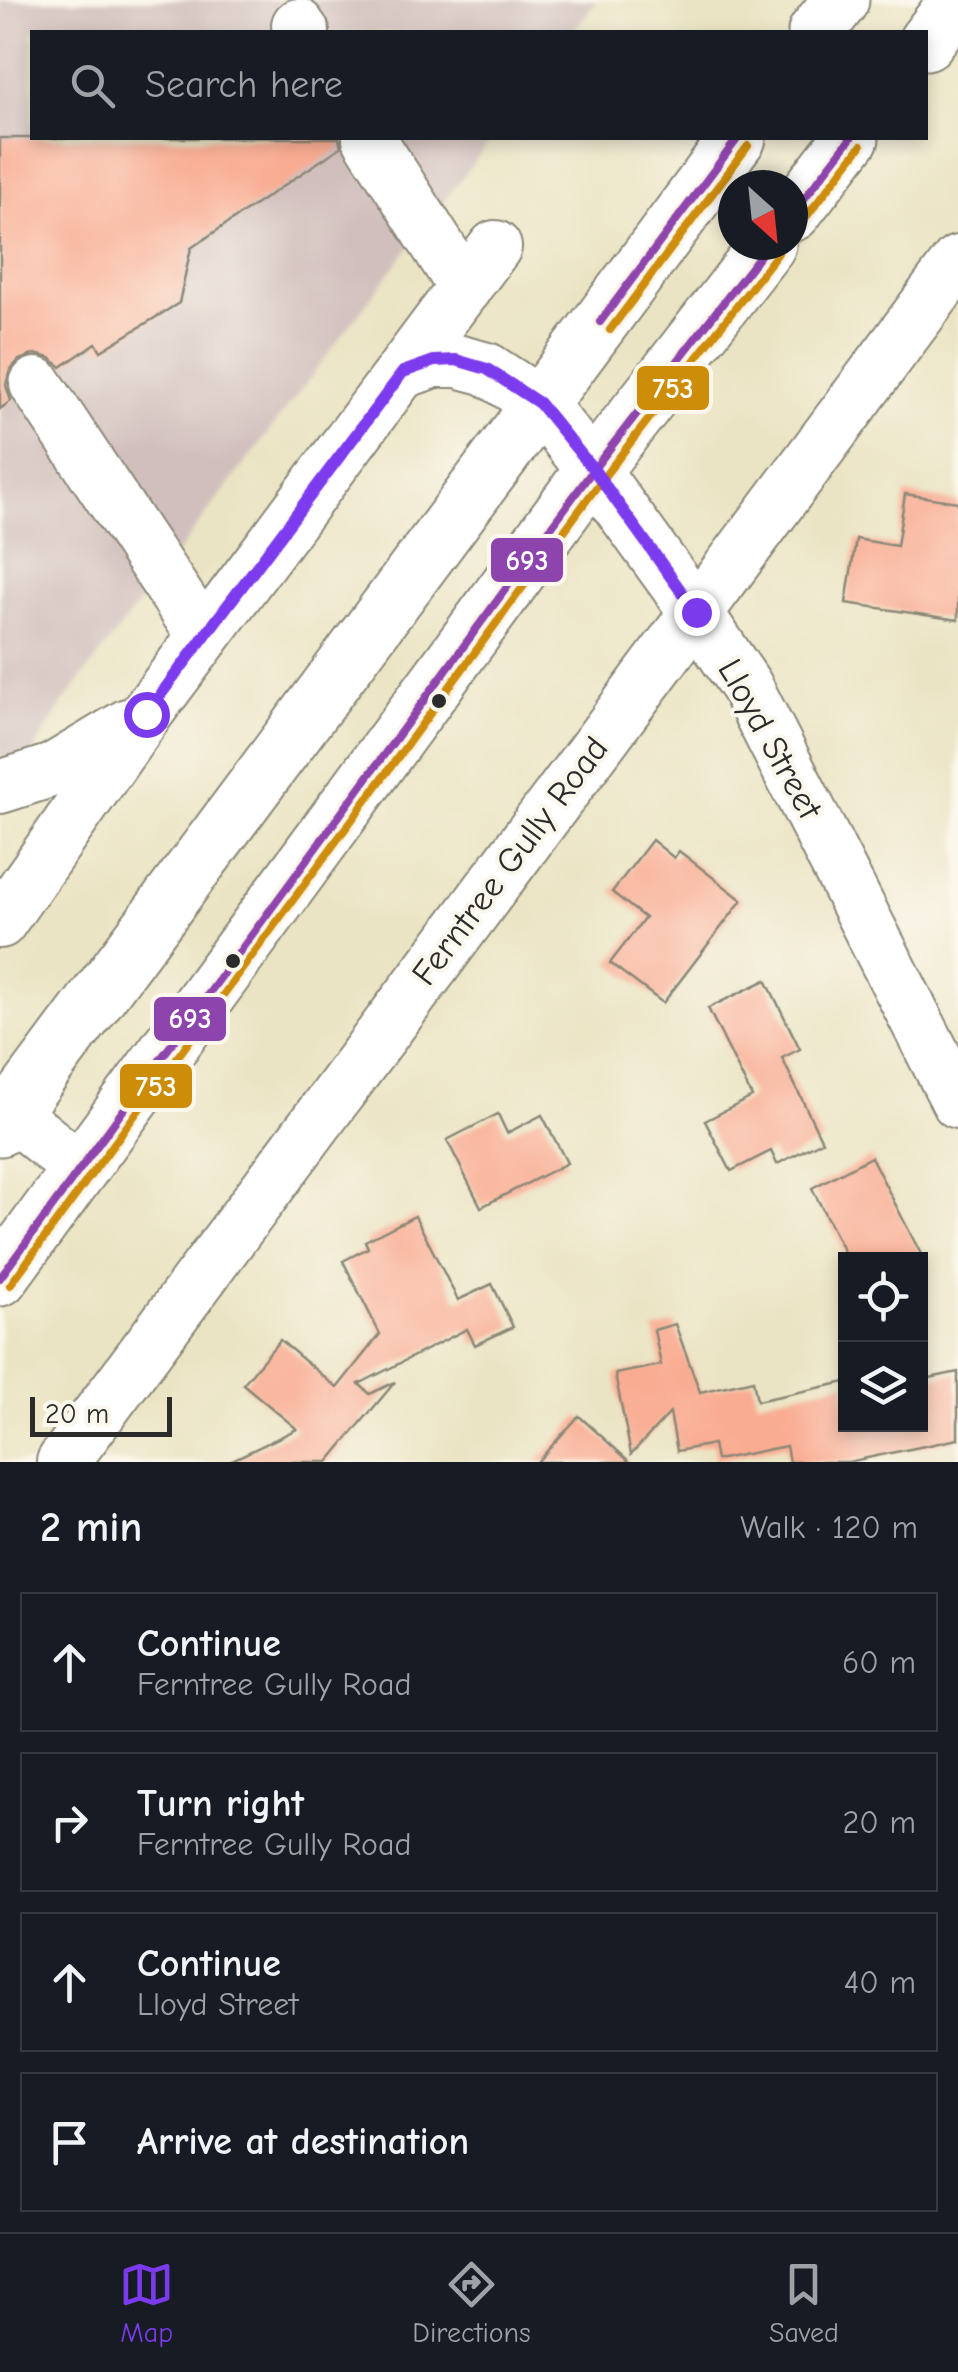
<!DOCTYPE html>
<meta charset="utf-8">
<style>
body{margin:0;font-family:"Comic Neue",sans-serif;background:#20242c;color:#f1f3f6}
.controls{position:absolute;right:30px;bottom:30px;display:grid;overflow:hidden;border-radius:0px;box-shadow:0 5px 15px #0003}
.controls button{width:90px;height:90px;display:grid;place-items:center;padding:0;border:0;border-bottom:2px solid #363941;background:#171b24;color:#f1f3f6;font:50px sans-serif}
.compass{position:absolute;left:718px;top:170px;width:90px;height:90px;border-radius:50%;background:#171b24;box-shadow:0 5px 15px #0003;rotate:153deg}
.scale{position:absolute;left:30px;bottom:25px;width:142px;box-sizing:border-box;padding-left:10px;border:5px solid #2b2b2b;border-top:0;font-size:28px;line-height:35px;white-space:nowrap;color:#2b2b2b;-webkit-text-stroke:8px #fbf7ec;paint-order:stroke}
.stop{position:absolute;width:30px;height:30px;margin:-22px;border:8px solid #7c3aed;border-radius:50%;background:#fff}
.stop.end{background:#7c3aed;border-color:#fff;box-shadow:0 2px 10px #0008}
.list{margin:0;padding:0;list-style:none}
h2{display:flex;justify-content:space-between;align-items:center;height:130px;margin:0;padding:0 40px;font-size:42px}
h2 small{font-size:32px;font-weight:400;color:#9ea1a6}
.list li{display:grid;grid-template-columns:65px 1fr auto;gap:30px;align-items:center;box-sizing:border-box;height:140px;margin:0 20px 20px;padding:0 20px;border:2px solid #363941;border-radius:0px}
.list b{display:block;font-size:38px;white-space:nowrap}
.list p{margin:0;font-size:32px;white-space:nowrap;color:#9ea1a6}
.list em{font-size:32px;font-style:normal;color:#9ea1a6}
.icon{flex:none;width:55px;height:55px;fill:none;stroke:currentColor;stroke-width:2;stroke-linecap:round;stroke-linejoin:round}
.map{position:relative;flex:none;width:958px;height:1462px;overflow:hidden}
.search{position:absolute;background:#171b24;box-shadow:0 5px 15px #0003;left:30px;right:30px;top:30px;height:110px;display:flex;align-items:center;gap:25px;box-sizing:border-box;padding:0 35px;border-radius:0px;color:#9ea1a6;font-size:38px}
.sheet{height:770px;background:#171b24}
nav{display:flex;justify-content:space-around;align-items:center;box-sizing:border-box;height:140px;border-top:2px solid #363941;background:#171b24;font-size:28px;color:#9ea1a6}
nav a{display:grid;justify-items:center;gap:5px}
nav .on{color:#7c3aed}
.map>svg:first-child{display:block}
.industrial{fill:#d1bfbd}
.building{fill:#f9ac92}
.lines{fill:none;stroke-linecap:round;stroke-linejoin:round}
.minor-casing{stroke:#8b8878;stroke-width:56}
.major-casing{stroke:#8b8878;stroke-width:59}
.minor{stroke:#fff;stroke-width:52}
.major{stroke:#fff;stroke-width:55}
.bus-1-casing{stroke:#fbf7ec;stroke-width:15}
.bus-2-casing{stroke:#fbf7ec;stroke-width:15}
.bus-1{stroke:#8e44ad;stroke-width:8}
.bus-2{stroke:#ce8d09;stroke-width:8}
.route{stroke:#7c3aed;stroke-width:12}
.bus-dot{fill:#2b2b2b;stroke:#fbf7ec;stroke-width:4}
.labels{text-anchor:middle;dominant-baseline:central;stroke-width:8;stroke-linejoin:round;paint-order:stroke}
.street-label{font-size:35px;fill:#2b2b2b;stroke:#fbf7ec}
.line-badge{stroke:#fbf7ec;stroke-width:4}
.badge-label{font-size:28px;text-anchor:middle;font-weight:bold;fill:#fff}
</style>
<div class="map">
<svg width="958" height="1462" viewBox="0 0 958 1462">
<rect width="100%" height="100%" fill="#fbf7ec"/>
<filter id="ink" filterUnits="userSpaceOnUse"><feTurbulence type="fractalNoise" baseFrequency=".01" numOctaves="2"/><feDisplacementMap in="SourceGraphic" scale="20" xChannelSelector="R" yChannelSelector="G"/><feConvolveMatrix kernelMatrix="1 2 1 2 8 2 1 2 1" color-interpolation-filters="sRGB"/></filter>
<filter id="wash" filterUnits="userSpaceOnUse"><feTurbulence type="fractalNoise" baseFrequency=".0048" numOctaves="4" result="noise"/><feDisplacementMap in="SourceGraphic" scale="40" xChannelSelector="R" yChannelSelector="G"/><feGaussianBlur stdDeviation="2.25" result="paint"/><feColorMatrix in="noise" values="0 0 0 0 0 0 0 0 0 0 0 0 0 0 0 0 0 1.4 0 .05"/><feComposite in="paint" operator="in"/></filter>
<g filter="url(#wash)">
<rect width="100%" height="100%" fill="#ebe4c4"/>
<path class="industrial" d="M0 0H597L572 32H32V138H492L63 703 0 805Z"/>
<g id="blocks">
<path class="building" d="M0 138H339L341 147 191 248 179 303 101 351 96 343 61 367 50 358 35 354 19 360 10 370 6 385 11 401 0 409Z
M905 494 958 502V620L846 603 856 539 897 546Z
M652 840 674 858 679 851 742 900 663 1003 610 963 645 918 612 892Z
M766 980 800 1049 782 1058 822 1141 777 1164 771 1151 731 1171 705 1121 752 1097 708 1008Z
M498 1114 507 1133 542 1115 567 1163 481 1207 447 1140Z
M871 1157 924 1260H848L812 1188Z
M415 1216 458 1300 492 1284 513 1327 475 1345 467 1329 359 1384 370 1394 395 1382 328 1462H228L297 1429 243 1384 280 1340 337 1388 380 1334 343 1261 368 1248 365 1241Z
M675 1324 700 1392 753 1380 757 1401 846 1382V1424H920V1380L958 1372V1439L848 1462H789L786 1446 716 1460 713 1444 677 1451 670 1413 631 1454 615 1374 661 1365 654 1330Z
M579 1416 630 1462H537Z"/>
</g>
</g>
<g filter="url(#ink)">
<use href="#blocks" fill-opacity="0" stroke="#8b8878" stroke-width="2.5"/>
<g class="lines">
<defs>
<path id="minor" d="M298 25 303 32
M369 138 465 288
M403 372 434 361H457L487 369 539 403 593 470 696 612 746 686 958 1102
M36 384 204 637
M0 787 53 770 128 725
M0 922 146 714 495 247
M0 1104 81 1170
M63 1462 958 262"/>
<path id="major" d="M816 32 841 0
M926 42 958 0
M793 213 851 138
M0 1128 738 138
M0 1278 593 470 768 245"/>
</defs>
<use href="#minor" class="minor-casing"/>
<use href="#major" class="major-casing"/>
<use href="#minor" class="minor"/>
<use href="#major" class="major"/>
<defs>
<path id="bus-1" d="M793 213 851 138
M600 322 738 138
M0 1278 593 470 768 245"/>
<path id="bus-2" d="M803 221 861 146
M610 330 748 146
M10 1285 603 478 778 253"/>
</defs>
<use href="#bus-1" class="bus-1-casing"/>
<use href="#bus-2" class="bus-2-casing"/>
<use href="#bus-1" class="bus-1"/>
<use href="#bus-2" class="bus-2"/>
</g>
</g>
<g class="lines" filter="url(#ink)">
<path class="route" d="M146 714 403 372 434 361 456 360 487 369 539 403 594 470 696 612"/>
</g>
<g class="bus-dot">
<circle cx="439" cy="701" r="9"/>
<circle cx="233" cy="961" r="9"/>
</g>
<g class="labels">
<g class="street-label">
<text transform="translate(770 739) rotate(61)">Lloyd Street</text>
<text transform="translate(510 861) rotate(-53)">Ferntree Gully Road</text>
</g>
</g>
<g class="line-badge">
<rect x="635" y="364" width="76" height="48" rx="10" fill="#ce8d09"/>
<rect x="489" y="536" width="76" height="48" rx="10" fill="#8e44ad"/>
<rect x="152" y="995" width="76" height="48" rx="10" fill="#8e44ad"/>
<rect x="118" y="1062" width="76" height="48" rx="10" fill="#ce8d09"/>
</g>
<g class="badge-label">
<text x="673" y="398">753</text>
<text x="527" y="570">693</text>
<text x="190" y="1028">693</text>
<text x="156" y="1096">753</text>
</g>
</svg>
<div class="controls">
<button><svg class="icon" aria-label="locate" viewBox="0 0 24 24"><circle cx="12" cy="12" r="6"/><path d="M12 2v4M12 18v4M2 12h4M18 12h4"/></svg></button>
<button><svg class="icon" aria-label="layers" viewBox="0 0 24 24"><path d="M12 4l9 5-9 5-9-5zM3 14l9 5 9-5"/></svg></button>
</div>
<svg class="compass" viewBox="-18 -18 36 36"><path d="M0-13l5 13h-10z" fill="#e53935"/><path d="M0 13l5-13h-10z" fill="#9ea1a6"/></svg>
<div class="scale">20 m</div>
<div class="stop" style="left:146px;top:714px"></div>
<div class="stop end" style="left:696px;top:612px"></div>
<div class="search"><svg class="icon" aria-label="search" viewBox="0 0 24 24"><circle cx="10" cy="10" r="6"/><path d="M15 15l6 6"/></svg>Search here</div>
</div>
<section class="sheet">
<h2>2 min<small>Walk · 120 m</small></h2>
<ul class="list">
<li><svg class="icon" aria-label="ahead" viewBox="0 0 24 24"><path d="M12 20V5M6 11l6-6 6 6"/></svg><div><b>Continue</b><p>Ferntree Gully Road</p></div><em>60 m</em></li>
<li><svg class="icon" aria-label="right" viewBox="0 0 24 24"><path d="M7 20v-9h11M14 6l5 5-5 5"/></svg><div><b>Turn right</b><p>Ferntree Gully Road</p></div><em>20 m</em></li>
<li><svg class="icon" aria-label="ahead" viewBox="0 0 24 24"><path d="M12 20V5M6 11l6-6 6 6"/></svg><div><b>Continue</b><p>Lloyd Street</p></div><em>40 m</em></li>
<li><svg class="icon" aria-label="arrive" viewBox="0 0 24 24"><path d="M6 21V4h12l-3 4 3 4H6"/></svg><div><b>Arrive at destination</b></div></li>
</ul>
</section>
<nav>
<a class="on"><svg class="icon" aria-label="map" viewBox="0 0 24 24"><path d="M3 6l6-2 6 2 6-2v14l-6 2-6-2-6 2zM9 4v14M15 6v14"/></svg>Map</a>
<a><svg class="icon" aria-label="directions" viewBox="0 0 24 24"><path d="M12 3l9 9-9 9-9-9zM9 14v-3h6M13 9l2 2-2 2"/></svg>Directions</a>
<a><svg class="icon" aria-label="saved" viewBox="0 0 24 24"><path d="M7 4h10v16l-5-4-5 4z"/></svg>Saved</a>
</nav>
